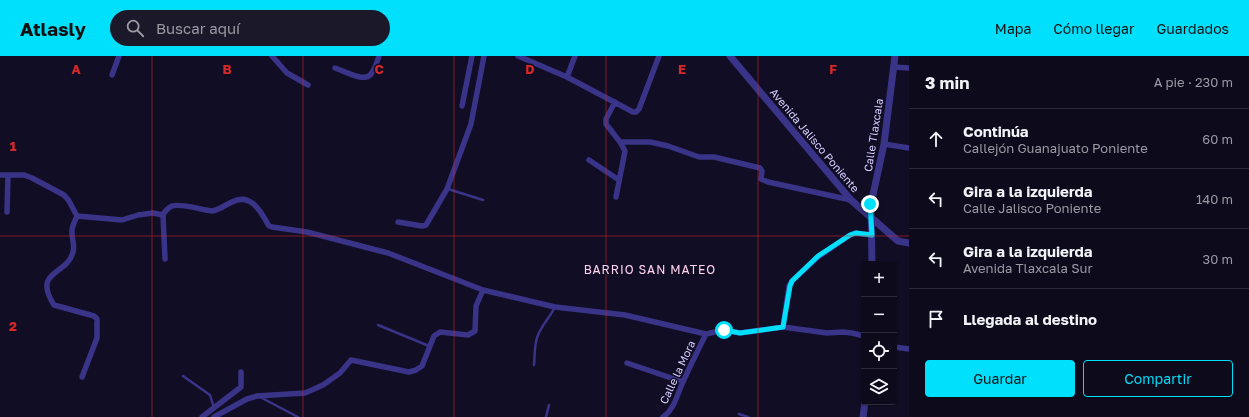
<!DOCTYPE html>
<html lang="es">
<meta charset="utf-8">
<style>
body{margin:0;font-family:"Golos Text",sans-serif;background:#1b1829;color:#f1f3f6}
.controls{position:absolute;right:12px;bottom:12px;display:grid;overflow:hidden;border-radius:4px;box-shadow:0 1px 3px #0004}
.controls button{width:36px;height:36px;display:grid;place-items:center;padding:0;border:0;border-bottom:1px solid #2d2b3b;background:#0d0a1c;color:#f1f3f6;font:20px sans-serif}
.stop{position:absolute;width:12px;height:12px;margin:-9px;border:3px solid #00dffb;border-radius:50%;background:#fff}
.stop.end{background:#00dffb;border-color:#fff;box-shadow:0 1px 4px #0008}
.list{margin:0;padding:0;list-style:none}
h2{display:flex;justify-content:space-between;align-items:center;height:52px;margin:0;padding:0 16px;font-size:17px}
h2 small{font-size:13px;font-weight:400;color:#9a9aa3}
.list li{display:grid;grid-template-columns:26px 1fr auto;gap:12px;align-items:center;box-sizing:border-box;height:60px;padding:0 16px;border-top:1px solid #2d2b3b}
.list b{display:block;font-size:15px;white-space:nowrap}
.list p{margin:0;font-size:13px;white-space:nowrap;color:#9a9aa3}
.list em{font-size:13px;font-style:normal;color:#9a9aa3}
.actions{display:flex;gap:8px;padding:12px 16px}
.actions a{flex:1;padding:9px 0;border:1px solid #00dffb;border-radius:4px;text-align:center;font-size:14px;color:#00dffb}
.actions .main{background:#00dffb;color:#111}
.icon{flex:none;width:22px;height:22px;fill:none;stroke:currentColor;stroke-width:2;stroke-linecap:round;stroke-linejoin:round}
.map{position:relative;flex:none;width:909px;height:361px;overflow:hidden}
header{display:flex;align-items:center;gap:24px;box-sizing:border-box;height:56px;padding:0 20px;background:#00dffb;color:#111}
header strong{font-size:19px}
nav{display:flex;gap:22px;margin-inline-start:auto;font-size:14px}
.search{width:280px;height:36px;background:#1b1829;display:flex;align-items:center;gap:10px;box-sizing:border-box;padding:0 14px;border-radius:22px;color:#9a9aa3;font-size:15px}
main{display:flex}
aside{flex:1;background:#0d0a1c}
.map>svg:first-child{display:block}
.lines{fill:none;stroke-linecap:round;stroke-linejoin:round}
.service{stroke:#393487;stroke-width:2.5}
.minor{stroke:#393487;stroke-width:5.5}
.tertiary{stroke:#393487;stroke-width:7}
.route{stroke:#00dffb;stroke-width:5}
.grid{fill:none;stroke:#d62828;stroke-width:1;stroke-opacity:0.55}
.labels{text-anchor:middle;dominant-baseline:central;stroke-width:3;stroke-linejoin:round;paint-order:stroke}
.street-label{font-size:11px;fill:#d6d0ff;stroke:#110d25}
.neighbourhood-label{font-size:12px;letter-spacing:1px;fill:#ffd2ee;stroke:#110d25}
.grid-label{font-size:13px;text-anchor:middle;font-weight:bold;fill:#d62828;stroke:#110d25;stroke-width:3;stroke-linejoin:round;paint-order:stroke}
</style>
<header>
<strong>Atlasly</strong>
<div class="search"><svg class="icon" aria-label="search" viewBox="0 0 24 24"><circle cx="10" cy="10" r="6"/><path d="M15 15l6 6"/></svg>Buscar aquí</div>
<nav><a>Mapa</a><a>Cómo llegar</a><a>Guardados</a></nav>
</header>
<main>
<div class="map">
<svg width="909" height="361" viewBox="0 0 909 361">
<rect width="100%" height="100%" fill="#110d25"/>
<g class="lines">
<path class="service" d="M448 133 483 144
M378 269 429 290
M534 309C535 299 534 288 538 279 542 269 550 261 555 251
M183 320 210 339 214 352
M260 341 298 361
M739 358 748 361
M546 361 549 349"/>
<path class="minor" d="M272 0 287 17 308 29
M518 0 567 21 633 56H636L639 53 659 0
M894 11 909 12
M335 12C344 15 365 27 371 18 375 13 377 6 379 0
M112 19 119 0
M567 21 575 0
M615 46 606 63V68L620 86H650L668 90 699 101H714L756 111 760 112 762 115 761 123 768 126 851 144
M462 50 472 0
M884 88 909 92
M589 104 619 124
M0 119H24L32 122 64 139 69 145 77 160 122 164 138 159 153 157 163 159C165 155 168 152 172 150 181 147 202 154 212 155 219 154 225 149 232 146 251 136 261 156 269 170L272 171 307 176 388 197 483 234 555 251 625 259 706 278 724 274 740 277 783 271 827 277 843 276 852 277 864 280
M616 141 625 95 620 86
M7 156 8 119
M163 159 165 203
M77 160C75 165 71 172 72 177 72 183 75 190 73 196 67 220 32 214 54 249L94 260 97 263V282L82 321
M398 166 422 170 426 169 447 133 471 68 484 0
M783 271 789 230 792 225 818 201 850 179 855 177 872 179
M894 291 909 293
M627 307 683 326
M202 361 241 331V316
M214 361 247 343 257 340 305 337 323 329 340 317 351 304 409 316 416 314 422 310 434 280 440 276 468 279 475 275 476 250 483 234
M663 361C675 353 677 338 683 326 690 310 698 294 706 278"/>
<path class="tertiary" d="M730 0 851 144 898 185 909 187
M872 208 871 148 884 88 895 0
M863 361 865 346"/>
</g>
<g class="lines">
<path class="route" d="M724 274 740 277 783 271 790 230 792 225 818 200 850 179 856 177 872 179 870 148"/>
</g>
<path class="grid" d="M152 0V361M303 0V361M454 0V361M606 0V361M758 0V361M0 180H909"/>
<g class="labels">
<g class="street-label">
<text transform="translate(873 79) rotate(-81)">Calle Tlaxcala</text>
<text transform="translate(815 84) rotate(50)">Avenida Jalisco Poniente</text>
<text transform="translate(677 316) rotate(-65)">Calle la Mora</text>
</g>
<g class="neighbourhood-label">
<text x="650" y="213">BARRIO SAN MATEO</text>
</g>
</g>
<g class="grid-label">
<text x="76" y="18">A</text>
<text x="227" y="18">B</text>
<text x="379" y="18">C</text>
<text x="530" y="18">D</text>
<text x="682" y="18">E</text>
<text x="833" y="18">F</text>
<text x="13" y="95">1</text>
<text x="13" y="275">2</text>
</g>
</svg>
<div class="controls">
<button>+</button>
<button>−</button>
<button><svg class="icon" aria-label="locate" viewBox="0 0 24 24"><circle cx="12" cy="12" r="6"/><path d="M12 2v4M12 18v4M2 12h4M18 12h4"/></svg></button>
<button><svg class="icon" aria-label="layers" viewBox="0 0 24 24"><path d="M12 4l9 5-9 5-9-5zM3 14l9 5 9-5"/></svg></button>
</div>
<div class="stop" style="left:724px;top:274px"></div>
<div class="stop end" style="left:870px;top:148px"></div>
</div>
<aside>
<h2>3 min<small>A pie · 230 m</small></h2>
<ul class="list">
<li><svg class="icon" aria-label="ahead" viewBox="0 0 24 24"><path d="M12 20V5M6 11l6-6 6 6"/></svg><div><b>Continúa</b><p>Callejón Guanajuato Poniente</p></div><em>60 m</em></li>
<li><svg class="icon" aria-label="left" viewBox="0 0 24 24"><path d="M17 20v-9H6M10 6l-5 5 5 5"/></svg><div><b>Gira a la izquierda</b><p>Calle Jalisco Poniente</p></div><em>140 m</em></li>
<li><svg class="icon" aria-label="left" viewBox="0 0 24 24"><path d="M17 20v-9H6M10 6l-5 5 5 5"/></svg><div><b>Gira a la izquierda</b><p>Avenida Tlaxcala Sur</p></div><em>30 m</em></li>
<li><svg class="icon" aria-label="arrive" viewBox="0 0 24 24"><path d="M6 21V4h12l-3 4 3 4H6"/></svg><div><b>Llegada al destino</b></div></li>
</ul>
<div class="actions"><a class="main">Guardar</a><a>Compartir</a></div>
</aside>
</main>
